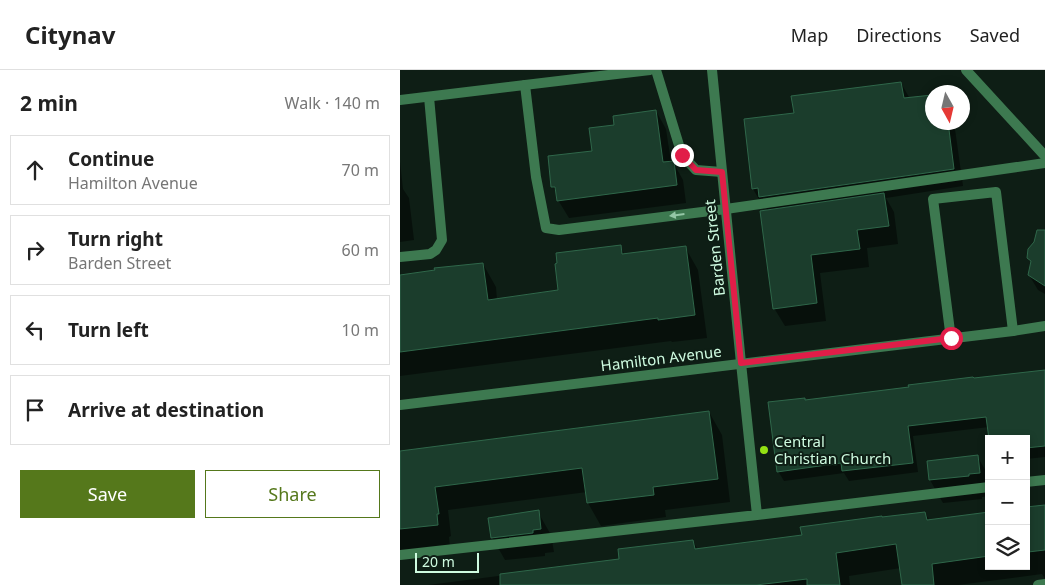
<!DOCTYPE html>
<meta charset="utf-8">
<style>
body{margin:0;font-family:"Noto Sans",sans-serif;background:#f6f6f6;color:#222}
.controls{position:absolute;right:15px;bottom:15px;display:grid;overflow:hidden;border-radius:0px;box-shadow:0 2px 8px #0003}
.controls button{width:45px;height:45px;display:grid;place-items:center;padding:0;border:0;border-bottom:1px solid #e0e0e0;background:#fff;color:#222;font:25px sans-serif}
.compass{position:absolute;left:525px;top:15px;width:45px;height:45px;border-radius:50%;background:#fff;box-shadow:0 2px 8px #0003;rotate:172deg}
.scale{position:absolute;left:15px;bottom:12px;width:64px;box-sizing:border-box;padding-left:5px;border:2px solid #cefbe0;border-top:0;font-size:14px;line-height:18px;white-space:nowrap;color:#cefbe0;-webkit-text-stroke:4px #0e1e15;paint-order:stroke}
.stop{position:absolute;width:15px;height:15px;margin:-11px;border:4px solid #e11d48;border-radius:50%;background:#fff}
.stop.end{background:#e11d48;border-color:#fff;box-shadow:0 1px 5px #0008}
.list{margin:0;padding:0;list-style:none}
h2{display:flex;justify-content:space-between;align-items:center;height:65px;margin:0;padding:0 20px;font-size:21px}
h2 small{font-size:16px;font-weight:400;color:#767676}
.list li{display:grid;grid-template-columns:32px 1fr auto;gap:15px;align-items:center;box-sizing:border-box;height:70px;margin:0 10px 10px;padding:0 10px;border:1px solid #e0e0e0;border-radius:0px}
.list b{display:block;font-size:19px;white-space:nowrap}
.list p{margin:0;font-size:16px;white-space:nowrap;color:#767676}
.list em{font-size:16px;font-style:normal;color:#767676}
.actions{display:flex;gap:10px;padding:15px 20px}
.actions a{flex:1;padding:11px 0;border:1px solid #55781b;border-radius:0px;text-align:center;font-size:18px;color:#55781b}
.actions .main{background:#55781b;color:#fff}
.icon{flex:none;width:28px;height:28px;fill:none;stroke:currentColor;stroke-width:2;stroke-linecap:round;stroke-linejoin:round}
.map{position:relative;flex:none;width:645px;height:515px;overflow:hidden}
header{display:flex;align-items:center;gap:30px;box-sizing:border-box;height:70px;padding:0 25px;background:#fff;border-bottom:1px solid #e0e0e0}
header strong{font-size:24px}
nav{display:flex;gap:28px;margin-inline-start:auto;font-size:18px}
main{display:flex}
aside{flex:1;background:#fff}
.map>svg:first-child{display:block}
.shadow{fill:#0007}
.building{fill:#1b3d2c;stroke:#2f674a}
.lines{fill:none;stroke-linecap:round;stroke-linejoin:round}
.service{stroke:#3d7950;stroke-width:10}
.minor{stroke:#3d7950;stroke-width:10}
.tertiary{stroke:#3d7950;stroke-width:10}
.oneway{fill:#94c7a6}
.route{stroke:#e11d48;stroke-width:6}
.poi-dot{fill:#93e213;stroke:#0e1e15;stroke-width:2}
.labels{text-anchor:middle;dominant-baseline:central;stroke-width:4;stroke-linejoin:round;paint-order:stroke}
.street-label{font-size:15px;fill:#cefbe0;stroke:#0e1e15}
.poi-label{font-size:15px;fill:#cefbe0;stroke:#0e1e15;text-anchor:start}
</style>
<header>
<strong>Citynav</strong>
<nav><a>Map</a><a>Directions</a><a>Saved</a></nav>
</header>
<main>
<aside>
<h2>2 min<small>Walk · 140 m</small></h2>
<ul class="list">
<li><svg class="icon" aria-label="ahead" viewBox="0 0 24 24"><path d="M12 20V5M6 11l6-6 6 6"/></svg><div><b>Continue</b><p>Hamilton Avenue</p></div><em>70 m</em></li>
<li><svg class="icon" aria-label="right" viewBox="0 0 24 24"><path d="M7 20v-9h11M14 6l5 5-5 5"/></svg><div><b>Turn right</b><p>Barden Street</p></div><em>60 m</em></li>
<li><svg class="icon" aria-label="left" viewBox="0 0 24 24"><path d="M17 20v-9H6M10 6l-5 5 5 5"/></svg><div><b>Turn left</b></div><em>10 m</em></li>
<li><svg class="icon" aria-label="arrive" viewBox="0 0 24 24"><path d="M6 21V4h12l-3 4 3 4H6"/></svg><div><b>Arrive at destination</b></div></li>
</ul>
<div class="actions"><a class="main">Save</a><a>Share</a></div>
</aside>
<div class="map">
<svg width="645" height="515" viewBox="0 0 645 515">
<rect width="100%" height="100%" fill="#0e1e15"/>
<path class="shadow" d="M501 13 510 29 532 26V52H551L555 59 563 116 486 128 494 142 498 174 467 178 469 197 420 203 426 251 385 256 374 238 368 141 365 136H363L353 119 395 44Z
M256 41 266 59 271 92H273L283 110 286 133 169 148 158 130V125L153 117 193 82 215 57Z
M0 92 3 119 9 128 14 170 0 172Z
M645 160V224L638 220 629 205 632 193 629 188Z
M220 176 225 185 285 177 298 200 307 268 272 272 271 271 0 306V206L83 194 96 217 97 230 160 221Z
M645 301V387L626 389V369L589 357 513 366 518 402 449 411 444 403 384 411 378 401 405 331Z
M309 342 322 365 330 432 265 440 266 447 201 456 188 433 187 422 48 440 51 466 49 467 50 477 0 484V382Z
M577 386 589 406V426L582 427V429L543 433 530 410Z
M645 436V509L642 504 558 515H503L501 498 449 506 450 515H28L221 490 293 471 298 480 403 466 525 443 530 451 589 444V496H626V439Z
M138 442 151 465 154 482 145 483V486L105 490 92 467Z"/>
<path class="building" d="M501 12 504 28 532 25V52H548L554 99 359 127 358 118 352 119 344 49 394 43 391 26Z
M256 40 263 92 274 91 277 115 157 131 155 117H151L148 86 192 81 189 58 214 55 213 46Z
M484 123 489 156 457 160 460 179 411 185 417 233 373 239 360 141Z
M637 160H645V216L628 205 631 191 627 188 628 179 634 172Z
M221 175 222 184 286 176 295 245 258 250V248L0 282V205L35 200 34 198 83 193 88 230 158 220 155 194 157 193 156 183Z
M645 300V376L626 378V369H589L586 347 508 356 513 393 442 401 441 393 377 402 368 332 405 328V330L509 317 508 315 573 307 574 308Z
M309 341 318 409 253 417 254 425 187 433 182 398 35 417 39 444H37L38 455 0 459V381Z
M578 385 580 403 569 404V406L529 410 527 391Z
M645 435V480L628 482 626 466V437Z
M139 440 141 459 133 460V463L91 468 88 448Z
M525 442 527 450 589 442V486L532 494 534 515H502L496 474 436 483 440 515H407V509L356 515H100V504L219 489 218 479 293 470 295 479 402 465 400 457 482 446V447Z"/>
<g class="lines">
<path class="service" d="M256 0 282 85 296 100 322 102
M125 15 136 107 146 158 159 160 326 139 645 93
M0 187 30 184 36 180 42 170 29 27
M551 269 533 129 596 122 613 261
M626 412 645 410
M357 445 589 417
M0 485 357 445 341 293
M638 515 645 514"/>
<path class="minor" d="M312 0 341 293
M0 30 250 0
M0 335 613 261 645 256"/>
<path class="tertiary" d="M566 0 645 86"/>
</g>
<defs><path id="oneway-solid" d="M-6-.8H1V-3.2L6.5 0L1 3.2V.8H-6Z" transform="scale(1.25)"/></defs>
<use class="oneway" href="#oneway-solid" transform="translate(277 145) rotate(173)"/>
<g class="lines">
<path class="route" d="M282 85 296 100 322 102 341 293 551 268"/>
</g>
<circle class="poi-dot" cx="364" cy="380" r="5"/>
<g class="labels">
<g class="street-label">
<text transform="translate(314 178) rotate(-96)">Barden Street</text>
<text transform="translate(261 288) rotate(-7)">Hamilton Avenue</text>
</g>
<g class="poi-label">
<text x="374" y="371">Central<tspan x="374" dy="17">Christian Church</tspan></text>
</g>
</g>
</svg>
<div class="controls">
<button>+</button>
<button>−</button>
<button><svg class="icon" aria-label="layers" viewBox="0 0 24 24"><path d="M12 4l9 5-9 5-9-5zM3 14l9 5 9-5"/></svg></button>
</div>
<svg class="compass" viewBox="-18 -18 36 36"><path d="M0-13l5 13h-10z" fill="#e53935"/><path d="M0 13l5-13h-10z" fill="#767676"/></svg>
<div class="scale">20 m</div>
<div class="stop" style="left:551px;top:268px"></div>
<div class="stop end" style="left:282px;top:85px"></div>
</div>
</main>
